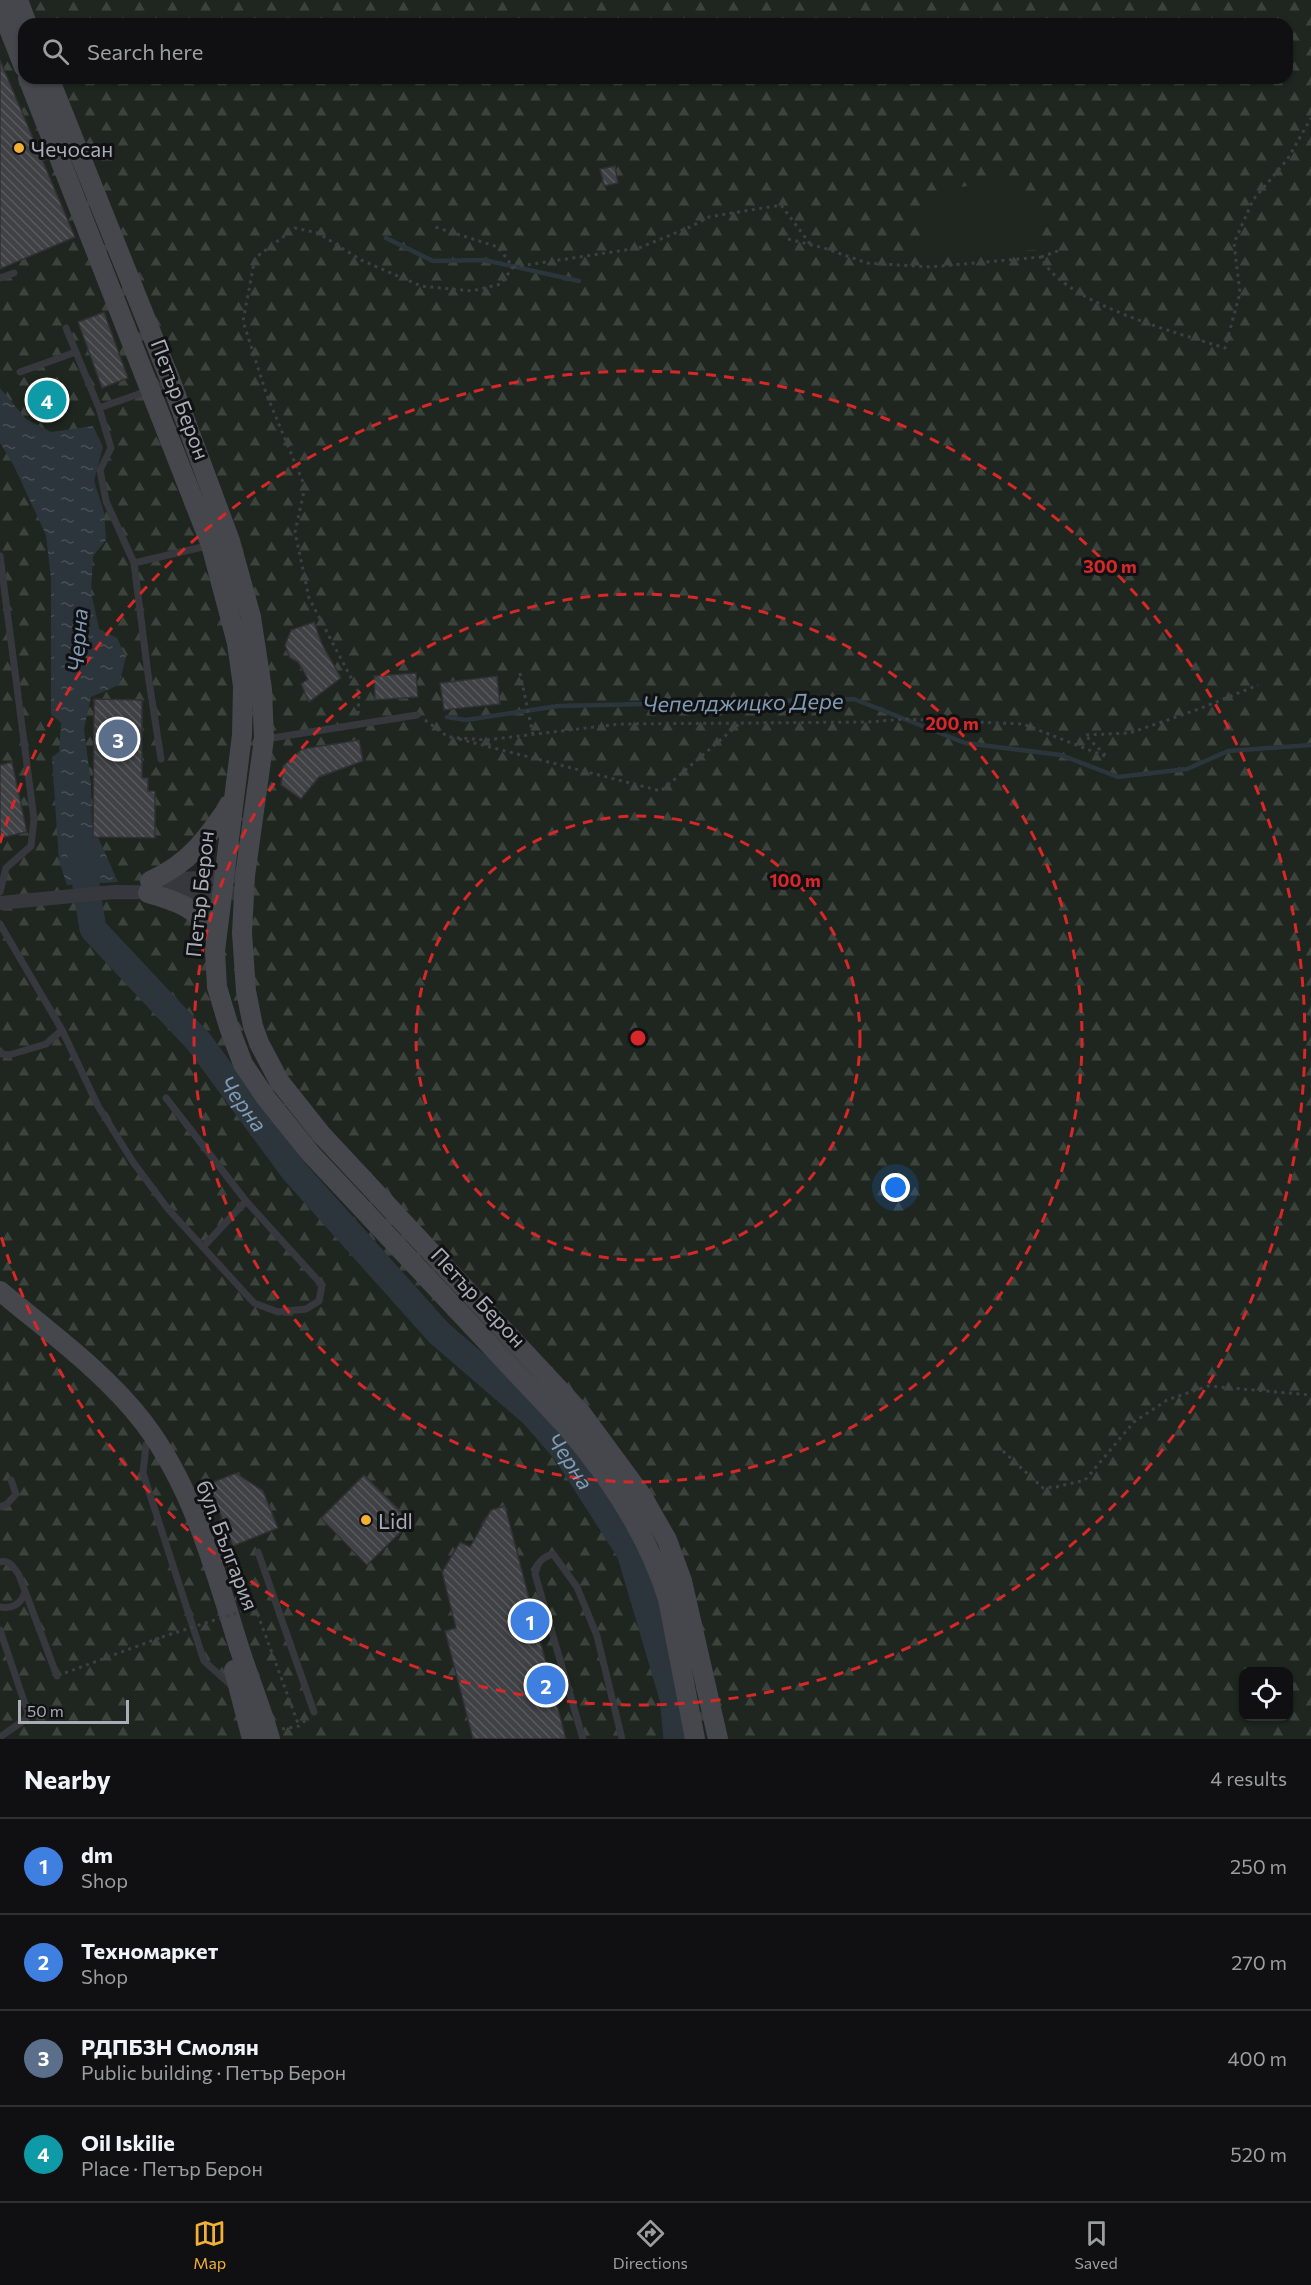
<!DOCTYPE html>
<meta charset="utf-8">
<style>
body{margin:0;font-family:Commissioner,sans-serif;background:#19191b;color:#f1f3f6}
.controls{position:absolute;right:18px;bottom:18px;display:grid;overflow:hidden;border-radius:12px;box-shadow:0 2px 4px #0004}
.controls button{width:54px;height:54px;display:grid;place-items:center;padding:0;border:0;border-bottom:2px solid #303032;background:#101012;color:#f1f3f6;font:30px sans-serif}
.scale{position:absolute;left:18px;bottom:15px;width:111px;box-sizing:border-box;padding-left:6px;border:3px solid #a8adb8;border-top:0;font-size:16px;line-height:21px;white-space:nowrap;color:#a8adb8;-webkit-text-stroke:4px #111113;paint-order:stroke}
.you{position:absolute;left:896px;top:1188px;width:21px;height:21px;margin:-15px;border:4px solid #fff;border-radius:50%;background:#1a73e8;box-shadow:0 0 0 9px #1a73e833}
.badge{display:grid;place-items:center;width:39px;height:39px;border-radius:50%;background:#f2b134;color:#fff;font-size:20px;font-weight:700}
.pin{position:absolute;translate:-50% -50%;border:3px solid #fff;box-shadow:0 2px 6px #0006}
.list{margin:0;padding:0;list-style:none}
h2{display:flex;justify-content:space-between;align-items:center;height:78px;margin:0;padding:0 24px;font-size:26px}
h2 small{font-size:20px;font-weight:400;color:#9c9d9f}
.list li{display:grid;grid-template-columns:39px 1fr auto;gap:18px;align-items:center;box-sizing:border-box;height:96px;padding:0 24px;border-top:2px solid #303032}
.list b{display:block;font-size:22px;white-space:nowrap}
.list p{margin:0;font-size:20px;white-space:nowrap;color:#9c9d9f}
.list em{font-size:20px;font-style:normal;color:#9c9d9f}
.icon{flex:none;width:33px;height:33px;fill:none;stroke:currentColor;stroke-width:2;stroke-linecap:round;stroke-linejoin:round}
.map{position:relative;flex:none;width:1311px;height:1739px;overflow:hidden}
.search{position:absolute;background:#101012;box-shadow:0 2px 4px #0004;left:18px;right:18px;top:18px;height:66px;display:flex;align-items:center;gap:15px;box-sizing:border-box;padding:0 21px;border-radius:18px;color:#9c9d9f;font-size:22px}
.sheet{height:462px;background:#101012}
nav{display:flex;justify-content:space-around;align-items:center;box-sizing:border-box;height:84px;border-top:2px solid #303032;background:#101012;font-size:16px;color:#9c9d9f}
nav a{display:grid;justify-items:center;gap:3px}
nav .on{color:#f2b134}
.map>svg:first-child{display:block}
.forest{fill:url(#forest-firs);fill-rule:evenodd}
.garden{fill:#1e261f}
.water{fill:url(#water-ripples)}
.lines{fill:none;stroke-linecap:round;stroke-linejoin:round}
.stream{stroke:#2c353c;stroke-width:4.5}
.river{stroke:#2c353c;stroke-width:27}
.building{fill:url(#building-back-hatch);stroke:#303034;stroke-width:1.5}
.path{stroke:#3d3f44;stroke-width:3;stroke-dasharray:3 4.5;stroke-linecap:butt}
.lane{stroke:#37383d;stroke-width:7}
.street{stroke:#37383d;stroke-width:14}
.secondary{stroke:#45474d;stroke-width:20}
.path-bridge{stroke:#3d3f44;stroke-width:3;stroke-dasharray:3 4.5;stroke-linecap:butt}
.ring{fill:none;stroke:#d62828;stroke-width:3;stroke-dasharray:10 8}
.poi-dot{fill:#f2b134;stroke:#111113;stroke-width:2}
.labels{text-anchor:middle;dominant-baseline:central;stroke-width:6;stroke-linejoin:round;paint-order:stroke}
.poi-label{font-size:21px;fill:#a8adb8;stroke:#111113;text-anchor:start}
.street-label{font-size:21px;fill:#a8adb8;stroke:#111113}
.water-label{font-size:22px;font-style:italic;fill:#7f9bb3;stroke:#111113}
.centre{fill:#d62828;stroke:#111113;stroke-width:3}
.ring-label{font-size:18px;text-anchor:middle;font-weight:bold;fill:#d62828;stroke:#111113;stroke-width:6;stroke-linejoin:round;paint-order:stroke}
</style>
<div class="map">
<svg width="1311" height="1739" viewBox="0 0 1311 1739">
<defs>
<pattern id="forest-firs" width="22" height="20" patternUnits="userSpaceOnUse" patternTransform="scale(1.5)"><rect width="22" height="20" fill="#1e261f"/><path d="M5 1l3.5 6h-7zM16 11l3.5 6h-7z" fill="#3c433d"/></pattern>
<pattern id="water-ripples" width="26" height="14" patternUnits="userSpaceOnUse" patternTransform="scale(1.5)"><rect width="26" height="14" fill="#2c353c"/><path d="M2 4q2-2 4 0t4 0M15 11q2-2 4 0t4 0" fill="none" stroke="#485056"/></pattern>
<pattern id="building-back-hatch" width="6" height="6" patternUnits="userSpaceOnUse" patternTransform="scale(1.5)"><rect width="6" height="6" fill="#404145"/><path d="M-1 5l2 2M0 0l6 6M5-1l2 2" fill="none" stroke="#595a5e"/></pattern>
</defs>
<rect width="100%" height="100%" fill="#161618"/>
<path class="forest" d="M0 0H1311V1739H0ZM24 24H1287V78H24ZM1244 1672H1288V1716H1244Z"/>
<path class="garden" d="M1016 177 1039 226 1042 250 916 252 933 192Z"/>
<path class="water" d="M0 388 26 419 51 432 93 426 103 447 94 481 104 512 106 540 93 556 91 592 99 629 117 638 126 657 119 685 91 697 84 729 91 784 92 824 118 882 67 885 59 861 52 757 59 752 61 723 51 714V579L46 535 14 466 0 443Z"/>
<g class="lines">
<path class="stream" d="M386 238 433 261 484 260 579 281
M447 717 466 720 558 706 854 699 965 743 1061 755 1118 777 1187 769 1228 751 1311 745"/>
<path class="river" id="s1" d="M80 849 93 929 199 1042 294 1171 439 1333 532 1413 566 1452 630 1552 673 1698 677 1739"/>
</g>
<path class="building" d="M0 60 75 237 0 269Z
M615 166 618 183 604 186 600 169Z
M104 312 128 378 102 388 78 322Z
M55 378 66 412 39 421 28 387Z
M314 622 322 644 341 678 309 702 301 684 308 679 298 662 290 658 285 645 291 630Z
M416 673 418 697 375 700 374 676Z
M497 676 500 704 444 710 440 683Z
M94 699 142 700V778H148V791H155V838L93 837Z
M359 740 363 761 319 777 301 799 281 785 283 766 302 749Z
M12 762 27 832 0 838V765Z
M236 1473 263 1491 278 1528 233 1546 208 1484Z
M364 1475 411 1522 367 1565 321 1518Z
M505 1506 566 1739H473L445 1631 456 1628 442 1572 460 1542 470 1547 491 1510Z"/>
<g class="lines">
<path class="path" d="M788 239 824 248 867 263 930 267 1041 257C1062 303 1178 333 1225 348L1240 293 1234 243 1253 200 1287 160 1311 118
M1041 257 1069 247
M513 267 639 248 690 227 709 217 781 205 811 245
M520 673 533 735
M358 714 359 693 309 598 295 532 305 487 266 393 243 321 255 258 295 228 318 233 361 260 421 286 472 291 501 284 513 267 498 247 435 227
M425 720 448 737 486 740 620 724 869 722 904 719 1023 724 1107 757 1085 735 1130 733 1199 709 1258 685
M459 739 661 791 739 724
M1003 1451 1043 1488 1056 1487 1085 1480 1134 1422 1167 1400 1208 1386 1311 1395
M255 1607 299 1726
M65 1673 162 1637
M282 1729 299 1726 308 1718"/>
<path class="lane" d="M0 278 14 273
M66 328 99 408 111 448 100 470 106 501 134 563 148 674 161 759
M20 372 76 352
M99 408 170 383
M0 556 34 819 31 846 6 868 0 892
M134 563 211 545
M266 739 417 715
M0 924 62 1030 98 1106 133 1162 168 1209 254 1303 278 1312 306 1309 319 1301 322 1285 246 1201 166 1098
M0 1051 2 1054 9 1055 46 1044 62 1030
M203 1247 246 1201
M146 1445 143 1473 204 1661 233 1687
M0 1507 7 1504 16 1494 11 1480
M258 1552 314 1712
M0 1562C10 1559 14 1568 19 1575L57 1676
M0 1607C13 1609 21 1604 25 1592
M0 1630 28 1713 26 1719 0 1737
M583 1739 535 1574C537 1563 542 1557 553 1554L577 1587 597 1636 622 1739"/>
<path class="street" d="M156 880 245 876
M0 903 114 892 243 893"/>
<path class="secondary" d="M18 0 27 24
M0 6 24 67
M28 78 211 545 237 643 243 686 242 735 215 951 217 987 229 1027 243 1064 266 1098 311 1154 566 1426C609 1476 648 1535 668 1599L695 1739
M49 78 171 382 230 541 251 617 262 689 264 739 245 876 242 933 246 991 253 1026 259 1043 279 1081 321 1134 581 1413 642 1496 667 1540 682 1581 718 1739
M150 881C190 863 207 838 231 803
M148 893C181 902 195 908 216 935
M0 1291C49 1332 105 1372 144 1423 192 1486 215 1569 238 1644 248 1676 261 1707 270 1739
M234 1670 252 1739"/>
<path class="path-bridge" d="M162 1637 255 1607"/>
</g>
<g class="ring">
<circle cx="638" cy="1038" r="222"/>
<circle cx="638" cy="1038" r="444"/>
<path d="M0 843A667 667 0 1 1 0 1233"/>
</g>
<g class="poi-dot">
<circle cx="19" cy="148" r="6"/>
<circle cx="366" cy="1520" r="6"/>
</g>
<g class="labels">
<g class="poi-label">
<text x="31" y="148">Чечосан</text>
<text x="378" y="1520">Lidl</text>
</g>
<g class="street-label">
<text transform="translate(181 399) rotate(69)">Петър Берон</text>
<text transform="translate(199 894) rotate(-84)">Петър Берон</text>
<text transform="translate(479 1297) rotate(47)">Петър Берон</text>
<text transform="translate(228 1545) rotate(69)">бул. България</text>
</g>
<g class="water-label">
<text transform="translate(77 640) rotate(-86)">Черна</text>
<text transform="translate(743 702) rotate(-1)">Чепелджицко Дере</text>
<text stroke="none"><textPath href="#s1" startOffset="312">Черна</textPath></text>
<text stroke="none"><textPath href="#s1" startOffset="798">Черна</textPath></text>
</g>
</g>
<circle cx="638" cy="1038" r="9" class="centre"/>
<g class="ring-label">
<text x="1110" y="573">300 m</text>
<text x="952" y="730">200 m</text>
<text x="795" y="887">100 m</text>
</g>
</svg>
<div class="controls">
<button><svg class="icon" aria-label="locate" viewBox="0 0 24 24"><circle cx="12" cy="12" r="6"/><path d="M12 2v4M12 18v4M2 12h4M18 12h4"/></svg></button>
</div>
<div class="scale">50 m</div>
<div class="you"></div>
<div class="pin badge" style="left:530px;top:1621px;background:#3f7fe0">1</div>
<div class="pin badge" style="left:546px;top:1685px;background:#3f7fe0">2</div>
<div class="pin badge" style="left:118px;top:739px;background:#5c6f8a">3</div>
<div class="pin badge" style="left:47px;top:400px;background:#0f9aa8">4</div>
<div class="search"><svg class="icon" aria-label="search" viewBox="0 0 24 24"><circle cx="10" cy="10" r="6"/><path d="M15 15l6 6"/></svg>Search here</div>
</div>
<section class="sheet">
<h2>Nearby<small>4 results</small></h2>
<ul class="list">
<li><span class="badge" style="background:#3f7fe0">1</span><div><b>dm</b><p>Shop</p></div><em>250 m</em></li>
<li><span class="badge" style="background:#3f7fe0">2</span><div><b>Техномаркет</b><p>Shop</p></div><em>270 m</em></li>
<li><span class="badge" style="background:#5c6f8a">3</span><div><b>РДПБЗН Смолян</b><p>Public building · Петър Берон</p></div><em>400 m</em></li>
<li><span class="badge" style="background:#0f9aa8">4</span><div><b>Oil Iskilie</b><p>Place · Петър Берон</p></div><em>520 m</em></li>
</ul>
</section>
<nav>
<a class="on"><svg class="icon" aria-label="map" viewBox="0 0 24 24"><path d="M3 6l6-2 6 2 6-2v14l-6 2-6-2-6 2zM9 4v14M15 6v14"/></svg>Map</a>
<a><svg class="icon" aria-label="directions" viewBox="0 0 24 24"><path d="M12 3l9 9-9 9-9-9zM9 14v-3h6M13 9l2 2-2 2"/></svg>Directions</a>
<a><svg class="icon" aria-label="saved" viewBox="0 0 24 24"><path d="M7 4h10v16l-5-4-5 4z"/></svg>Saved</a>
</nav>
